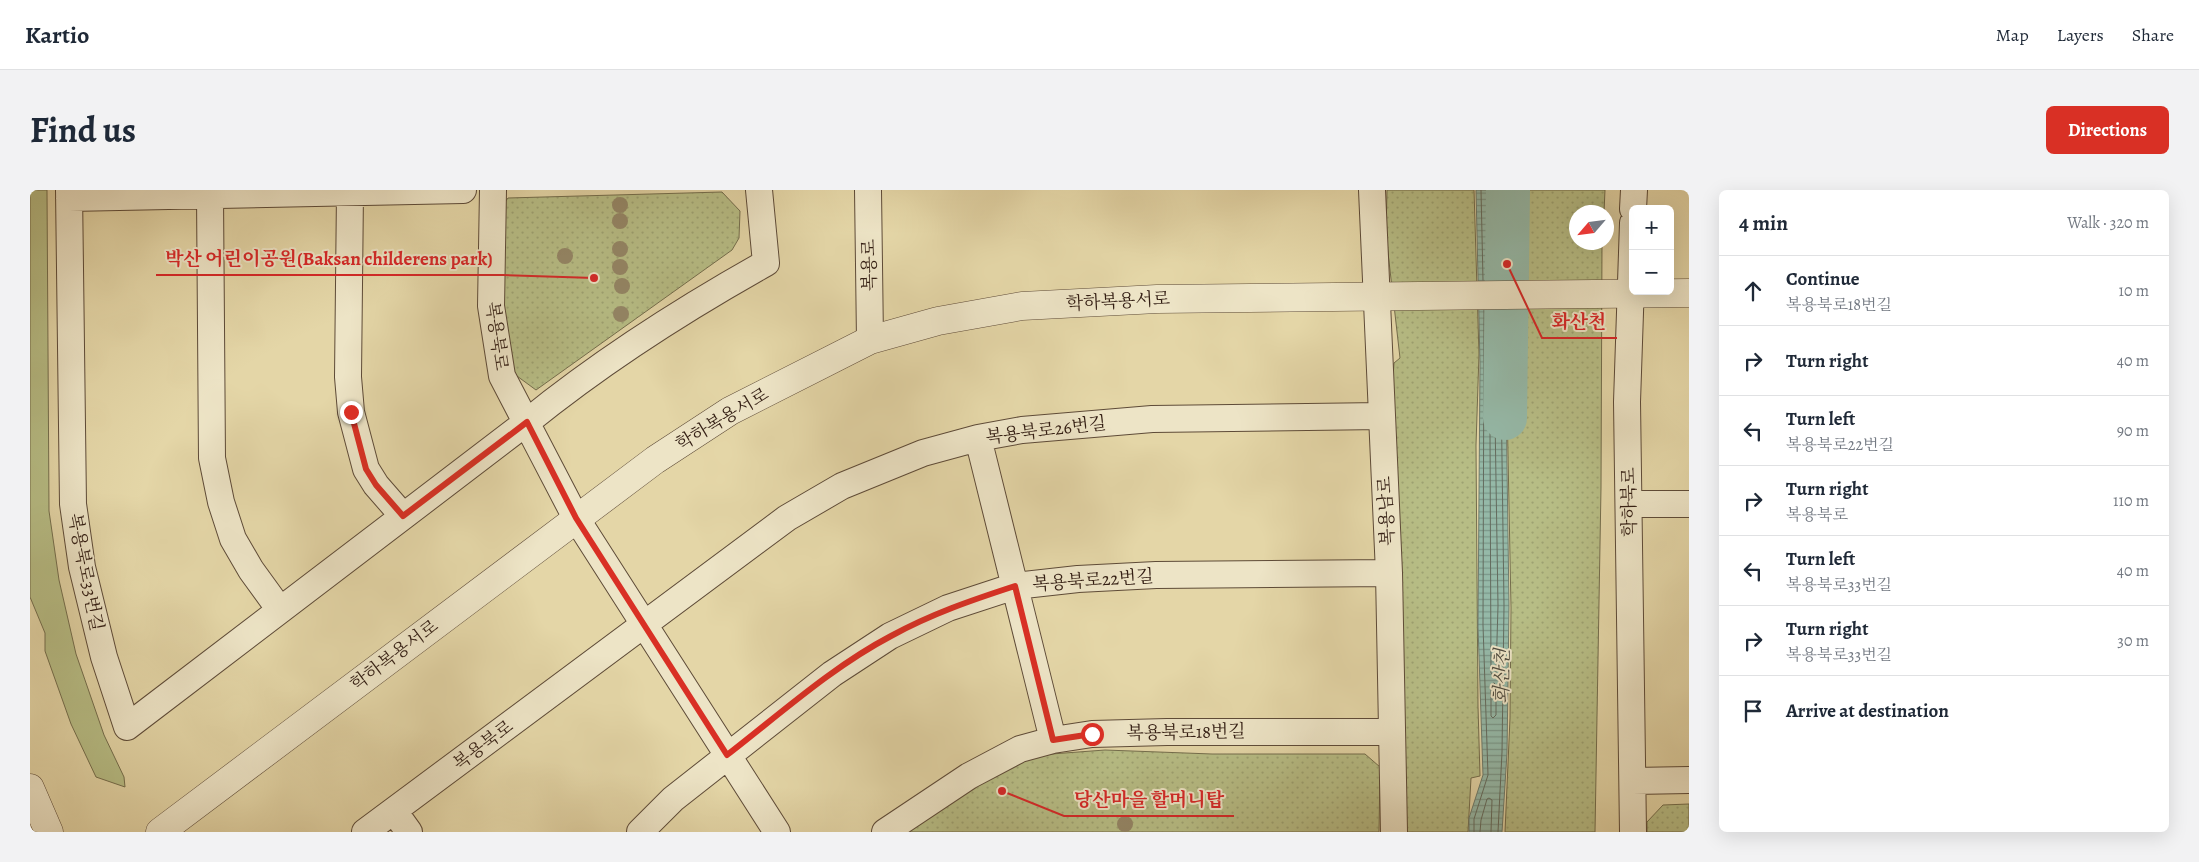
<!DOCTYPE html>
<meta charset="utf-8">
<style>
body{margin:0;font-family:Alegreya,"Noto Serif KR",serif;background:#f2f2f3;color:#1f2937}
.controls{position:absolute;right:15px;top:15px;display:grid;overflow:hidden;border-radius:8px;box-shadow:0 5px 20px #0002}
.controls button{width:45px;height:45px;display:grid;place-items:center;padding:0;border:0;border-bottom:1px solid #e0e1e3;background:#fff;color:#1f2937;font:25px sans-serif}
.compass{position:absolute;left:1539px;top:15px;width:45px;height:45px;border-radius:50%;background:#fff;box-shadow:0 5px 20px #0002;rotate:242deg}
.stop{position:absolute;width:15px;height:15px;margin:-11px;border:4px solid #d93025;border-radius:50%;background:#fff}
.stop.end{background:#d93025;border-color:#fff;box-shadow:0 1px 5px #0008}
.list{margin:0;padding:0;list-style:none}
h2{display:flex;justify-content:space-between;align-items:center;height:65px;margin:0;padding:0 20px;font-size:21px}
h2 small{font-size:16px;font-weight:400;color:#747a83}
.list li{display:grid;grid-template-columns:32px 1fr auto;gap:15px;align-items:center;box-sizing:border-box;height:70px;padding:0 20px;border-top:1px solid #e0e1e3}
.list b{display:block;font-size:19px;white-space:nowrap}
.list p{margin:0;font-size:16px;white-space:nowrap;color:#747a83}
.list em{font-size:16px;font-style:normal;color:#747a83}
.icon{flex:none;width:28px;height:28px;fill:none;stroke:currentColor;stroke-width:2;stroke-linecap:round;stroke-linejoin:round}
.map{position:relative;flex:none;width:1659px;height:642px;overflow:hidden;border-radius:8px}
header{display:flex;align-items:center;gap:30px;box-sizing:border-box;height:70px;padding:0 25px;background:#fff;border-bottom:1px solid #e0e1e3}
header strong{font-size:24px}
nav{display:flex;gap:28px;margin-inline-start:auto;font-size:18px}
.intro{display:flex;align-items:center;justify-content:space-between;box-sizing:border-box;height:120px;padding:0 30px}
h1{margin:0;font-size:35px}
.button{padding:12px 22px;border-radius:8px;background:#d93025;color:#fff;font-size:18px;font-weight:700}
main{display:flex;gap:30px;padding:0 30px}
aside{flex:1;background:#fff;border-radius:8px;box-shadow:0 5px 20px #0002}
.map>svg:first-child{display:block}
.green{fill:#b7bd85;stroke:#746d4c}
.park{fill:url(#park-dots);stroke:#746d4c}
.water{fill:url(#water-rules);stroke:#6d7b6c}
.lines{fill:none;stroke-linecap:round;stroke-linejoin:round}
.shore{stroke:#646b5e;stroke-width:1}
.river{stroke:#95b9a8;stroke-width:44}
.minor-casing{stroke:#5e4b38;stroke-width:28}
.tertiary-casing{stroke:#5e4b38;stroke-width:29}
.minor{stroke:#ede4c6;stroke-width:26}
.tertiary{stroke:#ede4c6;stroke-width:28}
.tree{fill:#948666}
.route{stroke:#d93025;stroke-width:6}
.labels{text-anchor:middle;dominant-baseline:central;stroke-width:4;stroke-linejoin:round;paint-order:stroke}
.street-label{font-size:18px;fill:#321d13;stroke:#ede4c6}
.water-label{font-size:19px;font-style:italic;fill:#504c40;stroke:#ede4c6}
.leader{fill:none;stroke:#d62828;stroke-width:2}
.callout-dot{fill:#d62828;stroke:#ede4c6;stroke-width:2}
.callout-label{font-size:19px;text-anchor:middle;font-weight:bold;fill:#d62828;stroke:#ede4c6;stroke-width:4;stroke-linejoin:round;paint-order:stroke}
</style>
<header>
<strong>Kartio</strong>
<nav><a>Map</a><a>Layers</a><a>Share</a></nav>
</header>
<div class="intro"><h1>Find us</h1><a class="button">Directions</a></div>
<main>
<div class="map">
<svg width="1659" height="642" viewBox="0 0 1659 642">
<defs>
<pattern id="park-dots" width="8" height="8" patternUnits="userSpaceOnUse" patternTransform="scale(1.25)"><rect width="8" height="8" fill="#b7bd85"/><path d="M2 2h.1M6 6h.1" fill="none" stroke="#9ea272" stroke-width="1.8" stroke-linecap="round"/></pattern>
<pattern id="water-rules" width="6" height="5" patternUnits="userSpaceOnUse" patternTransform="scale(1.25)"><rect width="6" height="5" fill="#95b9a8"/><path d="M0 2.5h6" fill="none" stroke="#7a9688"/></pattern>
</defs>
<rect width="100%" height="100%" fill="#e4d6a7"/>
<filter id="stains"><feTurbulence type="fractalNoise" baseFrequency=".004" numOctaves="4"/><feColorMatrix values="0 0 0 0 .2 0 0 0 0 .09 0 0 0 0 .02 0 0 0 .5 -.17"/></filter>
<radialGradient id="worn" r=".72"><stop offset=".6" stop-color="#630" stop-opacity="0"/><stop offset="1" stop-color="#630" stop-opacity=".3"/></radialGradient>
<path class="green" d="M0 0H17L19 321 29 390 46 464 74 545 94 587 95 597 66 587 41 534 15 461V443L0 407Z"/>
<path class="park" d="M1357 0H1444L1449 164 1446 255 1448 516 1450 586 1441 588 1438 642H1372L1362 203 1364 173 1370 168 1356 45Z
M1477 0H1575L1574 22H1546V52L1572 53 1571 298 1565 642H1475L1480 528 1481 418 1474 59Z
M692 2 710 21 709 48 702 60 506 200 476 178 467 22 478 8Z
M1075 560 1182 564H1335L1350 577 1349 642H868L995 566Z
M1659 614V642H1617V632L1633 615Z"/>
<path class="water" d="M1446 0H1476L1474 63 1479 416 1477 563 1472 642H1439V628L1453 585 1448 436 1450 174Z"/>
<g class="lines">
<path class="shore" d="M1451 0 1453 90
M1457 0 1458 39 1461 41 1463 39 1465 0
M1469 90 1471 0
M1462 225 1465 227 1468 416 1466 483 1464 485 1461 483 1460 243V227Z
M1464 493 1466 495V525L1463 528 1461 526V496Z
M1444 642V629L1458 585 1453 435 1454 120
M1450 642 1451 630 1457 609 1459 608 1462 610 1461 642
M1468 642 1472 562 1474 416 1470 120"/>
<path class="river" d="M1475 228 1478 0"/>
<defs>
<path id="minor" d="M39 0 43 314 52 377 74 467 97 537 497 232C572 171 652 120 736 73L729 0
M463 0 461 116 472 186 546 328 747 642
M838 0 840 150
M1342 0 1359 383 1364 642
M320 2 318 187 321 222 336 279 346 295 373 326
M180 5 182 268 191 312 203 349 221 380 250 420
M39 8 433 0
M1603 19 1604 0
M1603 33 1597 212 1603 642
M948 248 1023 550
M1599 314H1659
M1603 591 1659 590
M364 621 379 642
M335 642 757 328 812 296 893 263 948 248 992 240 1122 229 1351 226
M610 642 643 609 802 484 860 446 918 418 985 396 1048 389 1126 385 1359 383
M855 642 939 586 990 559 1023 550 1062 544 1137 542H1362"/>
<path id="tertiary" d="M0 598 19 642
M130 642 625 270 700 221 840 150 908 131 992 116 1127 109 1659 103"/>
</defs>
<use href="#minor" class="minor-casing"/>
<use href="#tertiary" class="tertiary-casing"/>
<use href="#minor" class="minor"/>
<use href="#tertiary" class="tertiary"/>
</g>
<g class="tree">
<circle cx="590" cy="15" r="8"/>
<circle cx="590" cy="31" r="8"/>
<circle cx="590" cy="59" r="8"/>
<circle cx="535" cy="66" r="8"/>
<circle cx="590" cy="77" r="8"/>
<circle cx="592" cy="96" r="8"/>
<circle cx="591" cy="124" r="8"/>
<circle cx="1095" cy="634" r="8"/>
</g>
<g class="lines">
<path class="route" d="M321 222 336 279 346 295 373 326 497 232 546 328 697 565C750 524 802 477 861 446 901 424 942 410 985 396L1023 550 1062 544"/>
</g>
<g class="labels">
<g class="street-label">
<text transform="translate(839 75) rotate(-91)">복용로</text>
<text transform="translate(1088 111) rotate(-3)">학하복용서로</text>
<text transform="translate(467 146) rotate(82)">복용북로</text>
<text transform="translate(692 229) rotate(-31)">학하복용서로</text>
<text transform="translate(1016 240) rotate(-7)">복용북로26번길</text>
<text transform="translate(1599 312) rotate(-91)">학하북로</text>
<text transform="translate(1356 321) rotate(-93)">복용남로</text>
<text transform="translate(56 382) rotate(79)">복용북로33번길</text>
<text transform="translate(1063 390) rotate(-4)">복용북로22번길</text>
<text transform="translate(364 465) rotate(-37)">학하복용서로</text>
<text transform="translate(1156 542) rotate(-1)">복용북로18번길</text>
<text transform="translate(453 555) rotate(-37)">복용북로</text>
</g>
<g class="water-label">
<text transform="translate(1472 486) rotate(-89)">화산천</text>
</g>
</g>
<path class="leader" d="M564 88L473 85H126M1477 74L1512 148H1587M972 601L1034 626H1204"/>
<g class="callout-dot">
<circle cx="564" cy="88" r="5"/>
<circle cx="1477" cy="74" r="5"/>
<circle cx="972" cy="601" r="5"/>
</g>
<g class="callout-label">
<text x="299" y="75">박산 어린이공원(Baksan childerens park)</text>
<text x="1549" y="138">화산천</text>
<text x="1119" y="616">당산마을 할머니탑</text>
</g>
<rect width="100%" height="100%" filter="url(#stains)"/>
<rect width="100%" height="100%" fill="url(#worn)"/>
</svg>
<div class="controls">
<button>+</button>
<button>−</button>
</div>
<svg class="compass" viewBox="-18 -18 36 36"><path d="M0-13l5 13h-10z" fill="#e53935"/><path d="M0 13l5-13h-10z" fill="#747a83"/></svg>
<div class="stop" style="left:1062px;top:544px"></div>
<div class="stop end" style="left:321px;top:222px"></div>
</div>
<aside>
<h2>4 min<small>Walk · 320 m</small></h2>
<ul class="list">
<li><svg class="icon" aria-label="ahead" viewBox="0 0 24 24"><path d="M12 20V5M6 11l6-6 6 6"/></svg><div><b>Continue</b><p>복용북로18번길</p></div><em>10 m</em></li>
<li><svg class="icon" aria-label="right" viewBox="0 0 24 24"><path d="M7 20v-9h11M14 6l5 5-5 5"/></svg><div><b>Turn right</b></div><em>40 m</em></li>
<li><svg class="icon" aria-label="left" viewBox="0 0 24 24"><path d="M17 20v-9H6M10 6l-5 5 5 5"/></svg><div><b>Turn left</b><p>복용북로22번길</p></div><em>90 m</em></li>
<li><svg class="icon" aria-label="right" viewBox="0 0 24 24"><path d="M7 20v-9h11M14 6l5 5-5 5"/></svg><div><b>Turn right</b><p>복용북로</p></div><em>110 m</em></li>
<li><svg class="icon" aria-label="left" viewBox="0 0 24 24"><path d="M17 20v-9H6M10 6l-5 5 5 5"/></svg><div><b>Turn left</b><p>복용북로33번길</p></div><em>40 m</em></li>
<li><svg class="icon" aria-label="right" viewBox="0 0 24 24"><path d="M7 20v-9h11M14 6l5 5-5 5"/></svg><div><b>Turn right</b><p>복용북로33번길</p></div><em>30 m</em></li>
<li><svg class="icon" aria-label="arrive" viewBox="0 0 24 24"><path d="M6 21V4h12l-3 4 3 4H6"/></svg><div><b>Arrive at destination</b></div></li>
</ul>
</aside>
</main>
